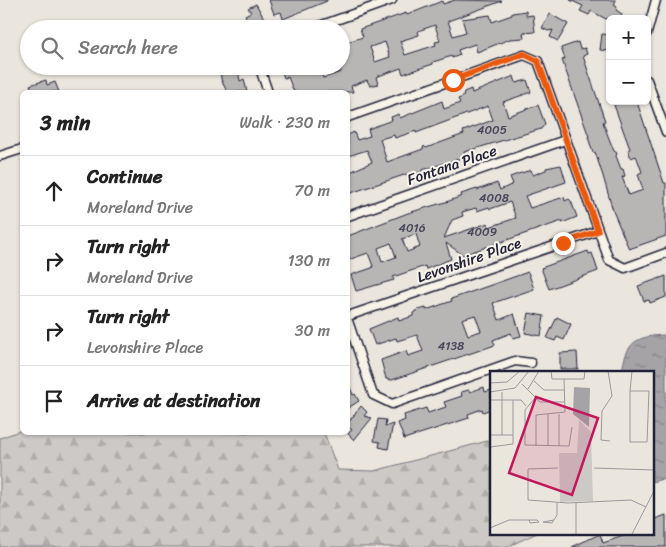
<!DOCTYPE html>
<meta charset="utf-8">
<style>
body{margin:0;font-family:Sriracha,sans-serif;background:#f2f2f2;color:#222}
.controls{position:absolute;right:15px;top:15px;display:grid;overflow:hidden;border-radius:8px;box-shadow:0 1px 4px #0004}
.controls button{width:45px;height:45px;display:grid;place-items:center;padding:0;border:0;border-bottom:1px solid #e0e0e0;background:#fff;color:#222;font:25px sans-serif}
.stop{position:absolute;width:15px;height:15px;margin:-11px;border:4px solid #ea580c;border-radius:50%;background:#fff}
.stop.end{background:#ea580c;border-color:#fff;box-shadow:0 1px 5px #0008}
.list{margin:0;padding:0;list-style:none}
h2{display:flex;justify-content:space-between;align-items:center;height:65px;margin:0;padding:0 20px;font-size:21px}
h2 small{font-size:16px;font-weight:400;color:#767676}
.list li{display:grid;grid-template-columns:32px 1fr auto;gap:15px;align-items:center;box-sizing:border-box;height:70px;padding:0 20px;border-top:1px solid #e0e0e0}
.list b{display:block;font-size:19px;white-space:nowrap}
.list p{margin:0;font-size:16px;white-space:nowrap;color:#767676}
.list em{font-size:16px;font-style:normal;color:#767676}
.icon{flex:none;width:28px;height:28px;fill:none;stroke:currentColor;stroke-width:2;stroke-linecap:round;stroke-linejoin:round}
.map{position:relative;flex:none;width:666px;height:547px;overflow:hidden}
.search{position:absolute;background:#fff;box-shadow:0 1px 4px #0004;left:20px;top:20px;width:330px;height:55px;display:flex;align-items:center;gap:12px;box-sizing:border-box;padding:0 18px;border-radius:28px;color:#767676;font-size:19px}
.panel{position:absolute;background:#fff;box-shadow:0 1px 4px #0004;left:20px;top:90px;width:330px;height:345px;border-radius:8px}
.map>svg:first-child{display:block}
.forest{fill:url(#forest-firs);stroke:#787680}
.water{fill:url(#water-ripples);stroke:#716f7b}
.building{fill:#b8b6b5;stroke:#22223b;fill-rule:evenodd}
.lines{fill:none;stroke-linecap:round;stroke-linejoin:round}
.minor-casing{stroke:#22223b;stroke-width:11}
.minor{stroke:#f7f3e8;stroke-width:8}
.route{stroke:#ea580c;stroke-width:6}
.labels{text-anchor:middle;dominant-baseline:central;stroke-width:4;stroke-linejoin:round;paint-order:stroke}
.number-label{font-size:12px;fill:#48475a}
.street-label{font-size:15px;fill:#22223b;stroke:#f7f3e8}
.inset-road{fill:none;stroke:#9a989d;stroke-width:1}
.view{fill:#c2185b;fill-opacity:0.15;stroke:#c2185b;stroke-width:2.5}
.inset-edge{fill:none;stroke:#22223b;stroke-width:2.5}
</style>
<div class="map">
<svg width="666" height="547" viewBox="0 0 666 547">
<defs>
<pattern id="forest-firs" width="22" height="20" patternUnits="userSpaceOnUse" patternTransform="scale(1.25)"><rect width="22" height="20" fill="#cdc9c6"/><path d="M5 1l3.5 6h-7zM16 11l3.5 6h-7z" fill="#b0acab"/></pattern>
<pattern id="water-ripples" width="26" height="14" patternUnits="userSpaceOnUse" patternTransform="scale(1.25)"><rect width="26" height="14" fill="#a6a3a6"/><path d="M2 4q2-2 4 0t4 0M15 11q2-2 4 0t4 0" fill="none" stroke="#878488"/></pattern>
</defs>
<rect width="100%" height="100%" fill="#eae6de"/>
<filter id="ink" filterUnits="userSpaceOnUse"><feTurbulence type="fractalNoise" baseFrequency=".02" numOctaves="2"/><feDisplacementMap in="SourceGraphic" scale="10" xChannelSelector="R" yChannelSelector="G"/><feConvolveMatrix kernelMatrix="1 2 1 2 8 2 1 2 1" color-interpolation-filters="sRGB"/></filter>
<g filter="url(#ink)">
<path class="forest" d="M22 430V432L324 433 338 470 374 471 491 440V533H537L507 547H0V438Z"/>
<path class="water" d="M666 335V478L652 482V372H622C626 341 637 336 666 335Z"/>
<path class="building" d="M269 0H327V1L283 19 281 12 274 14Z
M455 0 502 1 448 21 453 36 466 32 462 19 490 15 492 22 512 15V13L526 11V16L533 15 535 32 523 33 524 38 510 39 477 52 475 44 458 50 460 55 452 58V56L433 62V64L403 74 401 68 376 77 378 84 370 86 367 80 351 86 353 92H294L288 77 284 78 280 66H319L323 78 341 72V44L363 37 360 29 406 13 407 15 442 1 443 4ZM435 25 440 41 435 42 436 45 405 55 400 41 419 35 418 31ZM385 42 390 57 375 62 370 47Z
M570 0H616L614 5 617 7 616 10 622 14 620 19H606L591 11 589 15 580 11 583 6Z
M256 4 265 20 258 24 260 26 252 29 245 15 251 12 248 8Z
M550 14 568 24 558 41 550 37 553 30 548 31 542 28Z
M602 34 610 35V51L600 50Z
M578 42 580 49 585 48 587 54 583 56 605 121 603 122 608 136 614 151 617 153 616 156 621 169H623L625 176 622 177 629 195 643 190 638 174 642 172 637 158 636 156 631 158 628 150 630 149 614 105 625 101H636L638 105 664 183H666V236L629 249 613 211 603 176 595 152 593 153 588 137H589L562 60 565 59 561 48Z
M220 66H234L235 71 238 70 240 81 244 79 247 92H227L221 79Z
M514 76 516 83 527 80 531 92 503 102 508 116 538 105 545 124 541 129 464 152 465 157 422 170 421 172 408 177 407 174 348 194V173L372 162 367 150 348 156V135L354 132 357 140 370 136 368 129 392 120 391 117 399 114 400 118 442 101 444 109 460 103 458 99 463 97 464 92 471 89 472 93ZM488 106 493 120 463 131 464 134 426 148 424 146 423 149 387 162 380 139 394 135 395 138 416 131V133Z
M46 80 47 85 55 82 59 92H33L30 85Z
M561 165 566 182 525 196 530 208 564 197 565 201 569 199 571 201 577 217 562 223V221L463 255 446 243 451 259 426 269 425 266 393 277 394 280 356 291 351 275 372 268 373 266 368 253 348 260V236L408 213 449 201 462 196 461 194 477 189V190L497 183 500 190 513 184 510 177 518 174 531 170 533 175 546 170V168ZM510 202 516 218 489 227 488 223 444 238 452 220 463 216 462 212 476 208 477 211 489 207 490 209ZM416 234 420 247 407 252 402 239ZM391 243 396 257 382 262 378 248Z
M588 251 589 254 592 253 598 271 549 289 541 268Z
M528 272 534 289 493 303 499 320 514 314 521 336 513 338 511 333 493 340 495 345 392 380 386 379 381 360 406 351 408 356 423 351 417 335 397 341 396 338 375 345 369 329 398 317 399 321 413 316V313L418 310 426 308V310L452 301 451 299ZM475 315 481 331 468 335 462 319Z
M666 276V297L650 303 649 300 644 301 638 286Z
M529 313 544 316 541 336 525 333Z
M557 317 571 324 564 340 557 337 555 341 547 338Z
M577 352 578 369H560V353Z
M348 382 353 395 355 394 359 401 348 408Z
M484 387 485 392 491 390V409L483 412 482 409 468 414 469 418 404 439 398 423 405 420 404 415 426 408 428 413 446 407 444 402 462 396 461 392 469 390 470 392Z
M361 406 367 412 364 416 372 418 354 440 348 434 352 430 348 426V423Z
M378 419 386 420 385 427 393 424 388 449 379 447 380 442 374 441Z
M666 515V547H572L600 534 603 543 626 535 625 533H652V520Z"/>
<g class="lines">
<defs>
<path id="minor" d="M311 29 392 0
M647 33 656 0
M259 66 268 92
M647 80 666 132
M348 117 524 55 538 61 609 260 625 268 666 253
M0 156 22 149
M348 216 565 140
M348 316 598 231
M348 321 373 395 392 404 515 361 531 363"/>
</defs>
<use href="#minor" class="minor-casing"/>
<use href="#minor" class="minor"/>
</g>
</g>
<g class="lines" filter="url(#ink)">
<path class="route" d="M453 80 524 54 538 61 598 231 563 243"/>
</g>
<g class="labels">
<g class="number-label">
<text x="492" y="130">4005</text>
<text x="494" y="198">4008</text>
<text x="412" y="228">4016</text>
<text x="482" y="232">4009</text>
<text x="451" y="346">4138</text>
</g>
<g class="street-label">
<text transform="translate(452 165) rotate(-19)">Fontana Place</text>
<text transform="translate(469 260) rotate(-19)">Levonshire Place</text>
</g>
</g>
<g transform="translate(490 371)">
<rect width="164" height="164" fill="#eae6de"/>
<path d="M89 49 101 61 103 130 70 131 69 82H87Z" fill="#cdc9c6"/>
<path d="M84 16 100 17 99 56 83 43Z" fill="#a6a3a6"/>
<path class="inset-road" d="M61 0 62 8H94L95 0M118 0 122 25 112 40 111 69 120 70M44 10 54 19H74M0 12 17 11 30 0M32 13 50 31H74M38 18 49 0M140 20H159L157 71H140ZM140 20 142 0M0 21 25 17 39 0M12 21V64M45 27 35 39V74L79 75 82 56M0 29H31L36 35M58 43V75M0 64H23M46 75V44L75 41 74 8M69 75V43M0 76 23 73V29M68 97 38 98V129L78 132 141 129 156 136M104 97 164 99M86 132V163M64 149 53 151 62 152 67 144V132M0 157 19 149H47L49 151 40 152 39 149M142 163 164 120"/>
<path class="view" d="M46 26 108 47 82 124 19 102Z"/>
<rect width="164" height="164" class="inset-edge"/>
</g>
</svg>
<div class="controls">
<button>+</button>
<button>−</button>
</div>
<div class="stop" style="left:453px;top:80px"></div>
<div class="stop end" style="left:563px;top:243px"></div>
<div class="search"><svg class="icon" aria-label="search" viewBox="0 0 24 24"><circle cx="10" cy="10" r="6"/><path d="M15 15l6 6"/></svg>Search here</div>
<section class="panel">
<h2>3 min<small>Walk · 230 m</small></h2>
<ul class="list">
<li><svg class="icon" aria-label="ahead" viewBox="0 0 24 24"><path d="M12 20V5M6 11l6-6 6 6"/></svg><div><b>Continue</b><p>Moreland Drive</p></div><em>70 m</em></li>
<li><svg class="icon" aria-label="right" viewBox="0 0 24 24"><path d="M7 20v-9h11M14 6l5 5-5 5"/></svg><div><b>Turn right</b><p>Moreland Drive</p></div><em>130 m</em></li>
<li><svg class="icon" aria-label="right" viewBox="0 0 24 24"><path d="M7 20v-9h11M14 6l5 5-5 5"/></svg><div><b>Turn right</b><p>Levonshire Place</p></div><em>30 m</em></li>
<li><svg class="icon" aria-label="arrive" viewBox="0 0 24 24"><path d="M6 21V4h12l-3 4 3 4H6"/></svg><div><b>Arrive at destination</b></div></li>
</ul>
</section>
</div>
